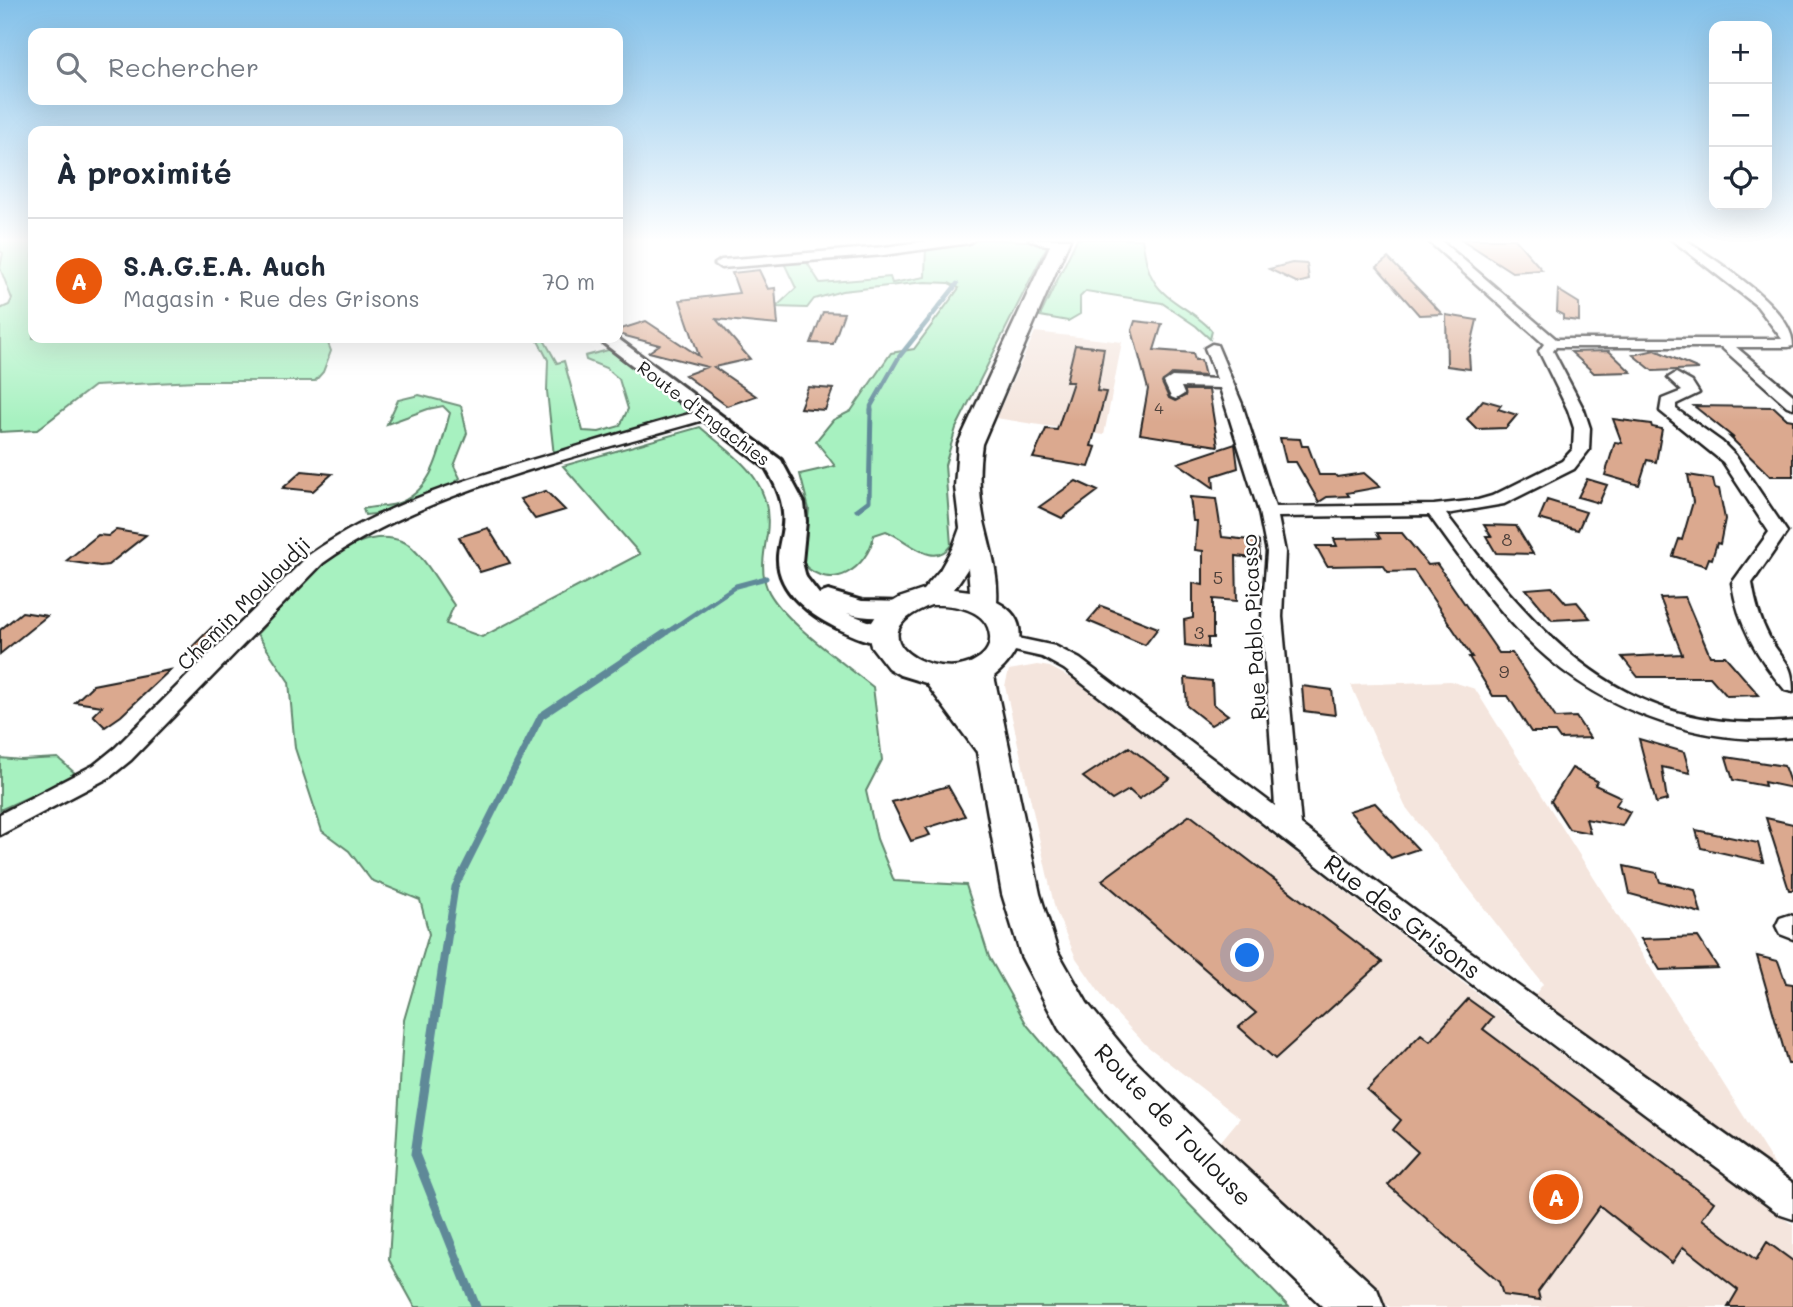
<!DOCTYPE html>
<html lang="fr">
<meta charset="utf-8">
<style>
body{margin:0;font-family:Mali,sans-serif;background:#f6f6f7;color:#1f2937}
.controls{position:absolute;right:21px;top:21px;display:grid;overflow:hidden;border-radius:14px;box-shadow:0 7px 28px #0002}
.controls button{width:63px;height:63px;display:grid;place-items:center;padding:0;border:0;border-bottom:2px solid #e0e1e3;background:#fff;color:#1f2937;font:35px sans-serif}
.you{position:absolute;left:1248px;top:956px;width:24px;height:24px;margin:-18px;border:5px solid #fff;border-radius:50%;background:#1a73e8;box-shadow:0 0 0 10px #1a73e833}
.badge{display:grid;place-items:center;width:46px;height:46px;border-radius:50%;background:#ea580c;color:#fff;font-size:23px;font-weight:700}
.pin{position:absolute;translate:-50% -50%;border:4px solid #fff;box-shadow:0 2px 7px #0006}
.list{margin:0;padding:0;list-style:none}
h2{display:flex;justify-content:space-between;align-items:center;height:91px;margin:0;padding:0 28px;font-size:30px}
h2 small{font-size:23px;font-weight:400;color:#747a83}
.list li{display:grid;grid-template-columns:46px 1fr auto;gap:21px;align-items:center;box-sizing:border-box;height:126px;padding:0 28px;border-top:2px solid #e0e1e3}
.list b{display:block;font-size:26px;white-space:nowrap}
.list p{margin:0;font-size:23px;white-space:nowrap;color:#747a83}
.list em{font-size:23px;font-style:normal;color:#747a83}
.icon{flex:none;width:38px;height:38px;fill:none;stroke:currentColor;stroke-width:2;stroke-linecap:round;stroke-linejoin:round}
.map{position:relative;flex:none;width:1793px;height:1307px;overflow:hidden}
.search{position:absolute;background:#fff;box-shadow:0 7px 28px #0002;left:28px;top:28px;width:595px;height:77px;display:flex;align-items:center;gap:18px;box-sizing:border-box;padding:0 24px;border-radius:14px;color:#747a83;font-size:26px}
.panel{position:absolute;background:#fff;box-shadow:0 7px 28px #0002;left:28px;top:126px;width:595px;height:217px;border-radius:14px}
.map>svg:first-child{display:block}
.built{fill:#f4e5dd}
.green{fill:#a7f1c0;stroke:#62866e;stroke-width:2}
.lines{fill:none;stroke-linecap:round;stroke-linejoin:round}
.stream-far3{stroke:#5e8998;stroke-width:4.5}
.stream-far2{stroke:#5e8998;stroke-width:5}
.stream-far1{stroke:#5e8998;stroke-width:7}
.stream{stroke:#5e8998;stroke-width:9}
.building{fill:#dba98f;stroke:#1c1c1c;stroke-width:2}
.minor-casing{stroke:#1c1c1c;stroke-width:5}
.tertiary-casing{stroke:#1c1c1c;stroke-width:6}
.secondary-casing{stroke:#1c1c1c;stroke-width:5}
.minor{fill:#fff;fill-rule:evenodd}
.tertiary{fill:#fff;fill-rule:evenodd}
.secondary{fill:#fff;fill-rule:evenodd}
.labels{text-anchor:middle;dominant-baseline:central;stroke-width:5;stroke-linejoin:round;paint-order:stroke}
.far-number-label{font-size:16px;fill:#4c3f39}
.far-street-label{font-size:18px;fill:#1c1c1c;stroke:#fff}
.number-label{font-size:18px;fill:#4c3f39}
.street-label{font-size:21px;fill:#1c1c1c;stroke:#fff}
.near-street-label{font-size:24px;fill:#1c1c1c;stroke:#fff}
</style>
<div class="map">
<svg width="1793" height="1307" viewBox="0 0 1793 1307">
<rect width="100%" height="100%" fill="#fff"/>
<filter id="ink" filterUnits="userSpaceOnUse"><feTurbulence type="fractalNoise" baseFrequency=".0143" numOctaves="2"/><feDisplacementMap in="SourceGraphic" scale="14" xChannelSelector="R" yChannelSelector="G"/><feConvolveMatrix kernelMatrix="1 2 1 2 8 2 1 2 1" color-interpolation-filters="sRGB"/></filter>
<g filter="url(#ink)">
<path class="built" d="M1035 332 1122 342 1104 435 996 418Z
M1037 665 1050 667 1073 679 1458 979 1793 1225V1307H1390L1369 1292 1216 1147 1240 1118 1147 1046 1108 1005 1076 958 1055 909 1005 686 1009 670Z
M1450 681 1475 689 1779 1172 1534 996 1543 984 1405 806 1351 685Z"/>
<path class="green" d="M0 239H33V338H326L331 351 323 372 315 381H196L94 386 37 430 0 432V309L9 305 12 299 0 268 3 253 0 251Z
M983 239 1049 242 956 428 945 465 951 545C933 570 909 540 886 531L874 535C867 569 832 593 803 564L809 509 800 474 835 466 816 441 833 420 851 411 891 353 914 349 959 288 949 283 925 282 842 291 814 299 807 308 776 307 796 288 784 263 806 261 820 283 890 277 892 283 925 277 926 246Z
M1077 239H1142C1145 253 1146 269 1154 281 1165 301 1197 312 1212 331L1210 339 1196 326 1162 303 1086 291 1080 297V314L1068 321 1040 316Z
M543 338 557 363 564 361 583 431 599 432 620 426 628 409 619 379 606 368 586 360 585 356 612 349 695 415 554 456 547 391 548 360 537 339Z
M419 395 461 406 467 433 454 466 460 478C440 497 392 513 365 515L363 509C374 506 386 507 396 504 435 491 440 447 450 413L443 406 428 409 387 424 398 400Z
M700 427C737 459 774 479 767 534 764 552 760 570 767 588 780 619 845 664 873 687L882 760 866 791 877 839 894 881 966 885 989 957 1027 1025 1070 1076 1186 1201 1289 1307H415L389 1260 404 1020 429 934 420 900 371 880 349 851 322 831 295 748 289 682 257 634C290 600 347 518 404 542 420 549 443 590 454 605L446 624 482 637 640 554 563 466Z
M0 758 21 760 58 758 77 775 0 810Z"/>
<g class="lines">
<path class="stream-far3" d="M871 411V406L899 357 957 284"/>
<path class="stream-far2" d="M857 510 869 501 871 410
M663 635 736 586 766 578"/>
<path class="stream-far1" d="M449 927 455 887 541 716 665 633"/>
<path class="stream" d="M449 925 415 1154 476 1307"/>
</g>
<path class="building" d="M1461 239H1515L1542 270 1512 272Z
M1388 258 1426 297 1442 314 1419 315 1377 267Z
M1292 263 1307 264 1309 280 1298 283 1269 269Z
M759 270 768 289 775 288 778 325 716 319 750 359 714 367 756 396 727 406 685 375 707 367 649 352 659 345 618 334V330L646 321 699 356 680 300 739 293 732 273Z
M1558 290 1579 303V321L1563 319V315L1557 312Z
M823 312 844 313 833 344 811 343Z
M1446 315 1477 320 1469 354 1470 369 1447 366Z
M1135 321 1162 324 1154 350 1193 353 1195 360H1201L1205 376 1172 374 1162 383 1169 398 1175 401 1185 396V390H1209L1218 446 1140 434 1148 389 1132 330Z
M1075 345 1104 348 1097 391 1106 392 1091 446 1096 447 1089 467 1033 458 1046 429 1057 430 1073 382H1066Z
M1655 350 1699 369 1653 371 1633 355Z
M1609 351 1631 372 1594 373 1571 352Z
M808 387 833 389 825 410 800 408Z
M1483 400 1501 405 1498 409 1517 415 1506 428 1477 429 1467 419Z
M1694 406 1774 407 1787 419 1793 420V476H1770L1730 437 1734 438Z
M1613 419 1651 424 1652 427 1662 429 1656 462 1647 460 1639 485 1605 475 1615 442 1622 443Z
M1280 438 1300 439 1302 446H1308L1319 475H1335L1337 477 1364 473 1380 487 1347 493 1349 496 1327 497 1319 502 1296 462H1286Z
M1235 444 1238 468 1213 476 1214 488 1178 463Z
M302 471 332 474 313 491 283 488Z
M1688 475 1713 479 1715 488 1719 489 1725 519 1720 544 1717 543 1712 559 1709 558 1706 566 1673 556 1679 539 1682 540 1693 502Z
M1587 479 1607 485 1599 503 1578 497Z
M1076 481 1098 491 1062 518 1039 507Z
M546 491 565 510 535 519 520 499Z
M1190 497 1216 499 1222 537 1259 541 1260 559 1236 556 1237 601 1213 599V638H1208V648L1185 645 1184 620 1193 618V583L1203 585V551L1195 550 1197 521H1193Z
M1547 500 1586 512 1578 530 1539 519Z
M1484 525 1516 526 1533 554 1496 553 1486 536H1491Z
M488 528 510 563 480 572 459 537Z
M116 530 146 535 108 565 100 566 66 561 98 535 108 536Z
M1377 533H1402L1428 565 1437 564 1499 653H1512L1556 718 1576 717 1590 738 1560 739 1555 732H1531L1508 696H1493L1469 657H1472L1414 571 1388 572 1383 565 1327 566 1316 546H1337L1334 539 1380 538Z
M1552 587 1566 603 1577 602 1590 618 1552 620 1526 589Z
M1685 597 1710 656H1725L1759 695 1727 696 1710 677H1638L1622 657 1682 654 1660 598Z
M1101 606 1109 609 1158 628 1145 645 1088 621Z
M22 612 47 616 0 654V630Z
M212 627 230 630 201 658 183 656Z
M170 670 121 716 105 727 93 715 102 706 75 702 93 685Z
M1185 678 1212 681 1213 704 1228 715 1211 725 1187 706Z
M1302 686 1332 690 1335 715 1304 711Z
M1639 739 1684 752 1690 773 1662 767 1667 800 1656 803Z
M1129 747 1170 778 1139 799 1129 790 1112 800 1083 777Z
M1726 757 1784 766 1792 788 1764 782 1765 786 1733 780Z
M1572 768 1597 781 1595 785 1621 797 1616 805 1630 812 1622 826 1586 819 1590 833 1569 829 1551 801Z
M948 786 965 816 926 828 930 835 911 841 892 802Z
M1375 803 1418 849 1391 858 1349 811Z
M1190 815 1382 962 1275 1059 1239 1027 1256 1013 1102 880Z
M1766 818 1793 824V890H1789Z
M1696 830 1758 843 1763 862 1701 848Z
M1624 866 1657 873 1660 882 1695 890 1701 913 1630 894Z
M1698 937 1718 968 1660 970 1641 939Z
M1757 956 1778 961 1786 983 1793 984V1064H1788Z
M1468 999 1493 1017 1483 1029 1714 1202 1702 1219 1756 1260 1767 1242 1793 1261V1307H1728L1738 1290 1683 1247 1672 1263 1600 1206 1538 1292 1540 1300 1503 1295 1499 1282 1388 1185 1418 1152 1393 1130 1401 1120 1367 1090 1421 1034 1430 1041Z"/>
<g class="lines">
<defs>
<path id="minor" d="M942 239H975L969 243 884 255 721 268 715 264 721 260 884 247Z
M1029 239H1063L1066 242C1058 248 1037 245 1029 239Z
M1426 239H1439L1556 339H1782L1757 306 1671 239H1685C1715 261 1793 307 1793 346L1788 347H1736L1793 395V408L1787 406 1721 347H1556L1553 351 1584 410 1590 428 1589 450 1574 469 1504 504 1446 514C1539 636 1623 738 1793 721V737C1749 742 1704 736 1662 722 1545 683 1498 610 1429 515L1278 517 1285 552 1282 617 1301 825 1454 940 1793 1183V1219L1781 1215 1434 956 1064 669 1042 657 1001 648 998 643 1001 638 1008 636 1055 646 1080 659 1275 806 1262 617 1267 552 1259 512 1220 388 1181 387 1184 394 1176 399 1171 397 1164 382 1172 377 1217 379 1205 348 1212 344 1217 345 1242 404 1275 507 1434 505 1478 500 1492 496 1562 461 1573 449 1574 428 1568 410 1539 351 1544 344Z
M1676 373 1692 382 1699 393 1676 404V409L1722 442 1735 455 1787 532 1752 583C1755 602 1760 620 1769 637 1783 663 1793 661 1793 692L1785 690C1758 658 1738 625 1732 583L1769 532 1723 462 1660 411 1662 399 1682 391 1668 378Z
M708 409 714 411 716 414 714 417C589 454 428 488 323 563L131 760 110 777 0 835V814L94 765 115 748 309 555C383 503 473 477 559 452 609 437 658 422 708 409Z
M1789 915 1793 916V939L1780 934 1776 926 1780 918Z"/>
<path id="tertiary" d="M597 338H617L781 460 804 503 806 521 802 562 806 577 819 594 828 591 862 601 907 602 911 608 907 614C888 618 866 619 847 613L892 630 896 636 892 642C876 646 856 637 841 630 812 617 776 592 778 556 779 541 785 528 783 513 782 496 774 482 766 468Z"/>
<path id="secondary" d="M1053 239H1070L982 444C978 470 979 495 984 521 990 548 999 574 997 602 1034 621 1020 656 994 676L1040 894 1058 952 1087 1003 1134 1060 1227 1151 1377 1289 1384 1307H1323L1195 1183 1104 1088 1059 1029 1021 956 1002 894 977 752 926 683 900 675 888 668 871 646 868 635 870 625 880 610 899 598 923 590 940 570 953 547 960 528 955 487 958 444ZM968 568 970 591 954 589ZM931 605C954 604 988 609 990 636 991 648 984 656 974 661 937 683 850 637 931 605Z"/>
</defs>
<use href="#minor" class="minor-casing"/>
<use href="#tertiary" class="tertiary-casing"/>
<use href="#secondary" class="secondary-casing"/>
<use href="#minor" class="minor"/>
<use href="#tertiary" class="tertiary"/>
<use href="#secondary" class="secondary"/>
</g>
</g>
<linearGradient id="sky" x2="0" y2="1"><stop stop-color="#82c0e9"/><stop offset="0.57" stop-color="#fff"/><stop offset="1" stop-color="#fff" stop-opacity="0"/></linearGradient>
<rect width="1793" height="422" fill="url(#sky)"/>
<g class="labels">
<g class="far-number-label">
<text x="1159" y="407">4</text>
</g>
<g class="far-street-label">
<text transform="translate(704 413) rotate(37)">Route d'Engachies</text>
</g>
<g class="number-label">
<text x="1507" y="539">8</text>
<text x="1218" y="577">5</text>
<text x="1199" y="632">3</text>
<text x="1504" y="671">9</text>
</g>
<g class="street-label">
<text transform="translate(243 603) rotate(-45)">Chemin Mouloudji</text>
<text transform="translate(1253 627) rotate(-93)">Rue Pablo Picasso</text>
</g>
<g class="near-street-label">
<text transform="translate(1403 916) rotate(37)">Rue des Grisons</text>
<text transform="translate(1174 1124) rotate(46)">Route de Toulouse</text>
</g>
</g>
</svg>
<div class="controls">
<button>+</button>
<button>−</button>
<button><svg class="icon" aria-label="locate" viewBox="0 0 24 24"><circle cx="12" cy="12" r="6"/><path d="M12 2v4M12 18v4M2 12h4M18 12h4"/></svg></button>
</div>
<div class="you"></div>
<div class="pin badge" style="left:1556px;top:1197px">A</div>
<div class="search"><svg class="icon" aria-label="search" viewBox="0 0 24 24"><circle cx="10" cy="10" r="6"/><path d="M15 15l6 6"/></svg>Rechercher</div>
<section class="panel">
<h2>À proximité<small></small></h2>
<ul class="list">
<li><span class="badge">A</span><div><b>S.A.G.E.A. Auch</b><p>Magasin · Rue des Grisons</p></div><em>70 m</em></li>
</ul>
</section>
</div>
